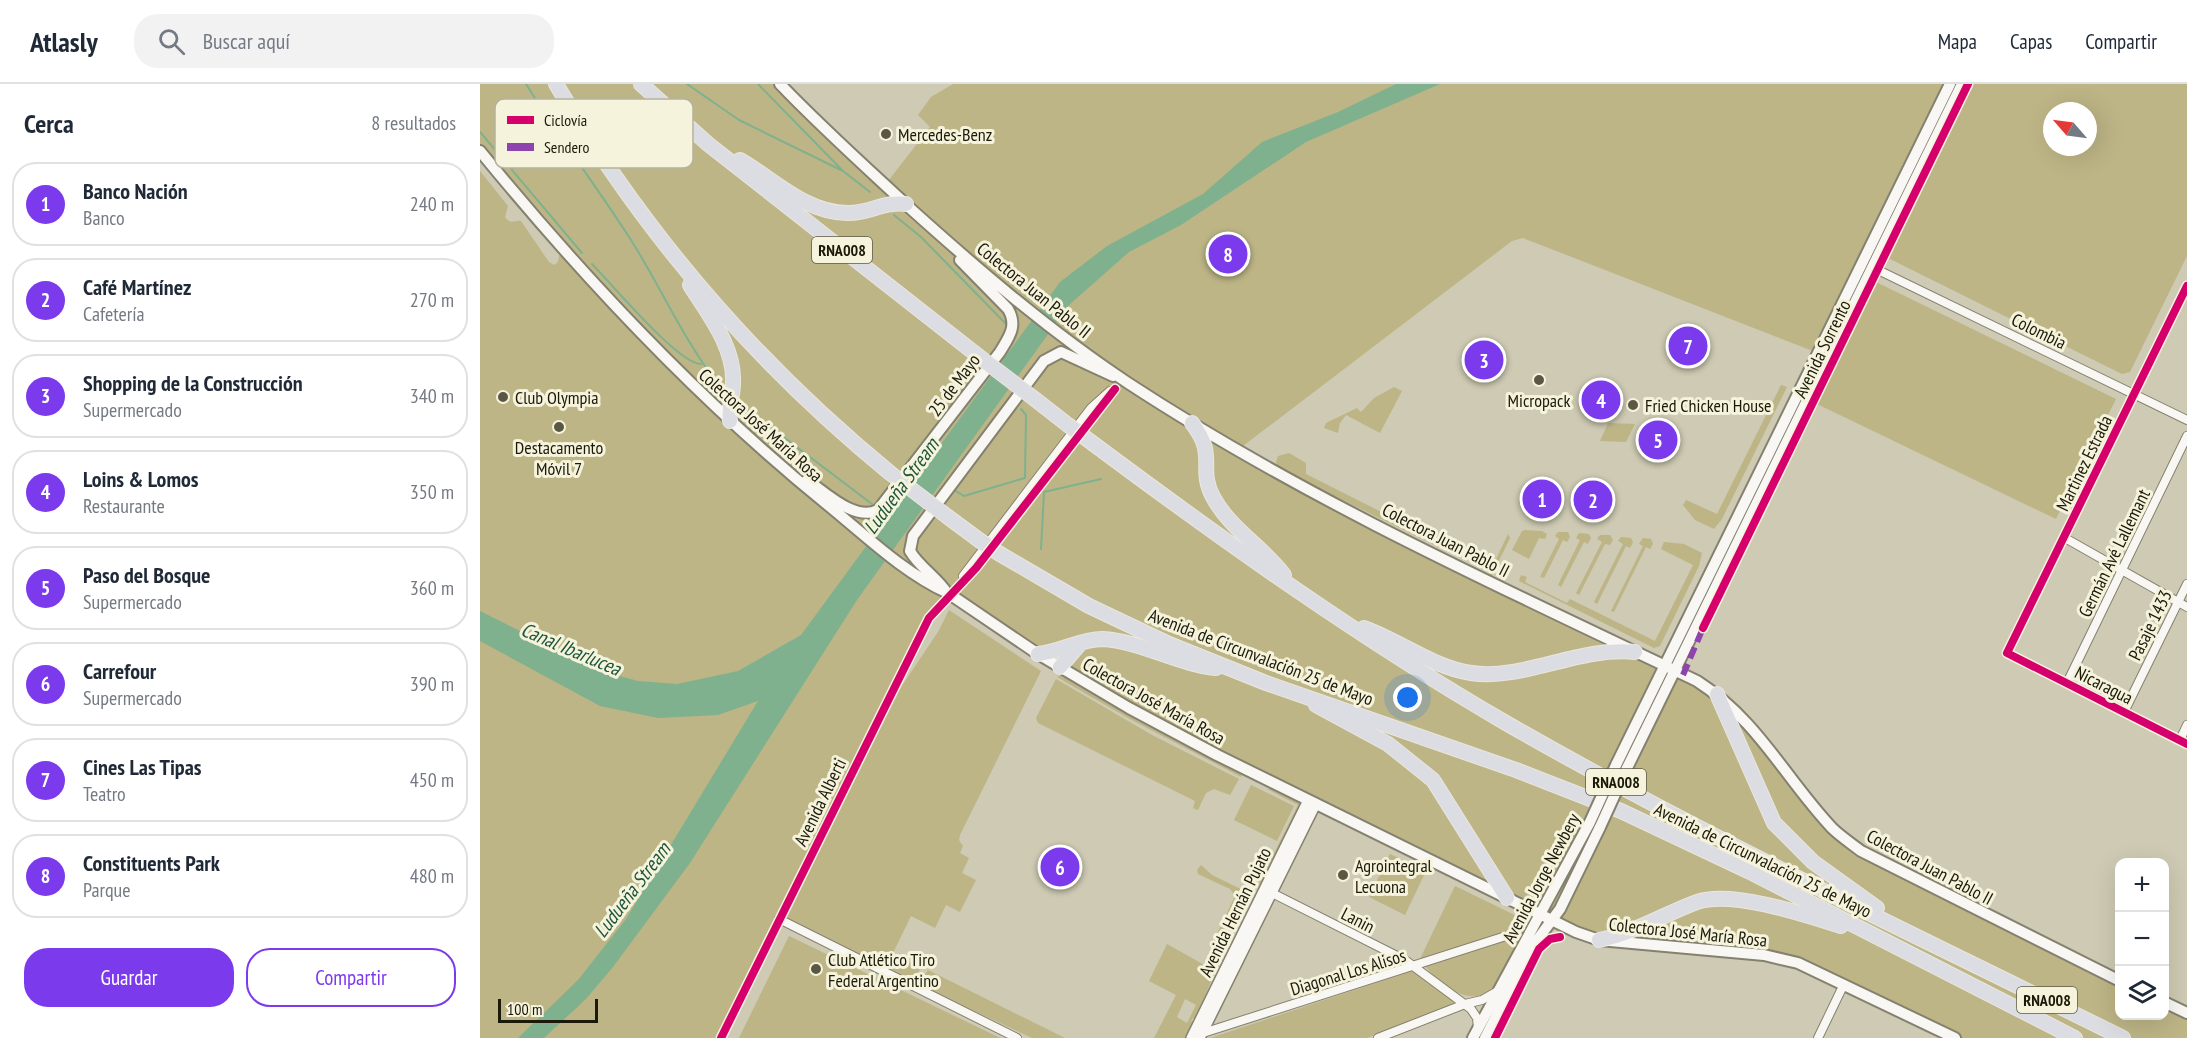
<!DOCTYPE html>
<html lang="es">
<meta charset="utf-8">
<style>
body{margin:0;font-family:"PT Sans Narrow",sans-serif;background:#f2f2f3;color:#1f2937}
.controls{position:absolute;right:18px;bottom:18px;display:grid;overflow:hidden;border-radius:12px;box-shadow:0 6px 24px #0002}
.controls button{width:54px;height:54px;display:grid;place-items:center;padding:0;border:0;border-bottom:2px solid #e0e1e3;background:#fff;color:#1f2937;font:30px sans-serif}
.compass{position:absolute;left:1563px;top:18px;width:54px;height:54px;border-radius:50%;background:#fff;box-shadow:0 6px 24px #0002;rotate:298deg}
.scale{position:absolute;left:18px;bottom:15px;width:100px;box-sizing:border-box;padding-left:6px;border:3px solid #1b1908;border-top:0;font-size:16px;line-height:21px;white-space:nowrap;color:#1b1908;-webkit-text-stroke:4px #f6f3dd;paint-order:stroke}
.you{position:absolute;left:928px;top:614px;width:21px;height:21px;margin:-15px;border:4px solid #fff;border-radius:50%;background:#1a73e8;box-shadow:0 0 0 9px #1a73e833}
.badge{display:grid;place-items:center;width:39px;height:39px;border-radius:50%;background:#7c3aed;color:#fff;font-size:20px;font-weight:700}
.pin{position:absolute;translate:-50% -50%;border:3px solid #fff;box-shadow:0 2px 6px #0006}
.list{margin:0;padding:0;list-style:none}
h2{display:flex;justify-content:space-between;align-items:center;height:78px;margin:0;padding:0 24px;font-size:26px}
h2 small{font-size:20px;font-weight:400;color:#747a83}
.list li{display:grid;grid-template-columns:39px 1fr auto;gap:18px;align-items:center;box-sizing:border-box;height:84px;margin:0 12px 12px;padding:0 12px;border:2px solid #e0e1e3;border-radius:24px}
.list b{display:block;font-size:22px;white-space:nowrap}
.list p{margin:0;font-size:20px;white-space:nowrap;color:#747a83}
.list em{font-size:20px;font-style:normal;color:#747a83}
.actions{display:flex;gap:12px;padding:18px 24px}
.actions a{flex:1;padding:14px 0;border:2px solid #7c3aed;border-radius:24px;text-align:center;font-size:21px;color:#7c3aed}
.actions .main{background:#7c3aed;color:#fff}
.icon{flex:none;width:33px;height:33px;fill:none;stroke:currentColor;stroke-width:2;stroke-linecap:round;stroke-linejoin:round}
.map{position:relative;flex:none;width:1707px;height:954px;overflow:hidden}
header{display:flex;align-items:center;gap:36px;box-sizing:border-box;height:84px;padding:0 30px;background:#fff;border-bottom:2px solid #e0e1e3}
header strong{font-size:28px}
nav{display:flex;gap:33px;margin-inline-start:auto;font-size:21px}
.search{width:420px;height:54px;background:#f2f2f3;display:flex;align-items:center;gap:15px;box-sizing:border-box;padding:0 21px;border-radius:24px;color:#747a83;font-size:22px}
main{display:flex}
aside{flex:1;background:#fff}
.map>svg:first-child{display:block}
.green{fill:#bdb586;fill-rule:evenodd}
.water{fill:#7fb18f}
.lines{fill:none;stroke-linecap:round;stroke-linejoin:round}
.stream{stroke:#7fb18f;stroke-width:2}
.minor-casing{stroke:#84816f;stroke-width:10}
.tertiary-casing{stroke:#84816f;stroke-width:12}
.secondary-casing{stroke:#84816f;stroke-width:14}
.motorway-casing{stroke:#e9e7dd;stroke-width:16}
.minor{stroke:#f8f7f4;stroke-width:8}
.tertiary{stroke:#f8f7f4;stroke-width:9}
.secondary{stroke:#f8f7f4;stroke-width:10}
.motorway{stroke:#dcdce3;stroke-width:14}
.secondary-bridge-casing{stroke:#84816f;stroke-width:14;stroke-linecap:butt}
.motorway-bridge-casing{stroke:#e9e7dd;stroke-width:16;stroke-linecap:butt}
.secondary-bridge{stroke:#f8f7f4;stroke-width:10}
.motorway-bridge{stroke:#dcdce3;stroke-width:14}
.quiet{stroke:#8e44ad;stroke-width:6;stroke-dasharray:12 6;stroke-linecap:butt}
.cycleway-casing{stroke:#f6f3dd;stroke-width:11}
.cycleway{stroke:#d6006c;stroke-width:8}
.poi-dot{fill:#5a5744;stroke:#f6f3dd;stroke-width:2}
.labels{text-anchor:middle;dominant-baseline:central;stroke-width:6;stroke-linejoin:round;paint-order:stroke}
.shield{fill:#f6f3dd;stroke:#5d5a48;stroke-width:1.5}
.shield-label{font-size:16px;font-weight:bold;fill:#1b1908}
.poi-label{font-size:18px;fill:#1b1908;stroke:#f6f3dd;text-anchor:start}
.street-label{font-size:18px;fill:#1b1908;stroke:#f6f3dd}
.water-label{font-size:20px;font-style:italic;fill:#1e563b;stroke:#f6f3dd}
.key{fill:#f6f3dd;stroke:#b4b29d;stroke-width:1.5}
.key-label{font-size:16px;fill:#1b1908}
</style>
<header>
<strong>Atlasly</strong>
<div class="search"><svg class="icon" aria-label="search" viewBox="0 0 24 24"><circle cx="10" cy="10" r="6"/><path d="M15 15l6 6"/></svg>Buscar aquí</div>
<nav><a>Mapa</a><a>Capas</a><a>Compartir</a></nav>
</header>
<main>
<aside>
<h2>Cerca<small>8 resultados</small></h2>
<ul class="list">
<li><span class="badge">1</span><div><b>Banco Nación</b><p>Banco</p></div><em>240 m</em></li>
<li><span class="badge">2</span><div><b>Café Martínez</b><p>Cafetería</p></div><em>270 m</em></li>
<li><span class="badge">3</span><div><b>Shopping de la Construcción</b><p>Supermercado</p></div><em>340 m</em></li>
<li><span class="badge">4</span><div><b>Loins &amp; Lomos</b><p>Restaurante</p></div><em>350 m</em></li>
<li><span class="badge">5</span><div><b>Paso del Bosque</b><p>Supermercado</p></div><em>360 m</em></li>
<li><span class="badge">6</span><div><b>Carrefour</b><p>Supermercado</p></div><em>390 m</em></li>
<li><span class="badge">7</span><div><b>Cines Las Tipas</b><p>Teatro</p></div><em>450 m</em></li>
<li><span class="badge">8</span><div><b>Constituents Park</b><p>Parque</p></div><em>480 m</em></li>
</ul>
<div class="actions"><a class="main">Guardar</a><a>Compartir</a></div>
</aside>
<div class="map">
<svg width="1707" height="954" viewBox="0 0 1707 954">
<rect width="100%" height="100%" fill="#cecab3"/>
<path class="green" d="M0 0H300L405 101 450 43 438 31 451 13 473 0H1470L1338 269 1043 154 1032 157 759 365 1237 610 1323 708 1381 767 1639 897 1640 932H1684L1685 918 1707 929V954H1475L1318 879 1119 856 649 624 471 512 454 527 241 954H0V87L28 122 25 133C31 141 34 136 41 137L69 178 74 181 78 178 81 164 0 67Z
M1475 0H1477L1199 570 1196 568Z
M1493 0H1707V172L1650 288 1642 290 1408 174ZM1572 27H1608V63H1572Z
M1396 198 1636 315 1576 435 1337 320Z
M1301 301 1307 303 1242 435 1234 445 1215 436 1203 421 1206 416 1237 430Z
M914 303 922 307 900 349 866 331 860 339 858 349 844 344 846 339 877 324 881 328 894 314Z
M1128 339 1155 340 1146 358 1120 357Z
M809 369 826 379V390L951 453 957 450 965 454 967 460 958 463 798 384 796 378 798 372Z
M1045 446 1062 447 1067 450 1065 455 1059 454 1049 475 1032 466 1042 447Z
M1078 448H1088L1090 453 1087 458 1083 456 1064 494 1060 493 1079 455 1075 452Z
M1099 449 1109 450 1111 454 1108 460 1104 458 1081 503 1078 501 1100 456 1096 454Z
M1028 450 1030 454 1012 491 1008 492Z
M1120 451H1130L1133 456 1130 461 1125 460 1099 511 1096 509 1122 458 1117 455Z
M1141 453 1151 454 1153 458 1150 464 1146 462 1117 520 1114 518 1143 460 1138 457Z
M1163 454 1171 455 1173 460 1170 465 1166 463 1134 528 1131 527 1163 462 1159 460Z
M1184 458 1204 460 1222 469 1219 482 1180 562 1174 564 1039 497 1041 491 1047 493 1045 498 1087 519 1090 515 1175 557 1213 481 1181 465Z
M469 526 561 587 480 751 479 756 483 762 480 769 489 774 482 789 496 796 480 828 466 821 455 844 431 832 413 869 441 883 438 889 444 892 448 886 585 954H552L439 901 307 834 411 618 458 548Z
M581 591 762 688 761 693 648 634 577 593Z
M576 595 672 651 759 695 750 711 734 705 726 709 718 726 713 724 715 717 558 639 556 634Z
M771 701 814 722 797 757 754 736Z
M787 705H797L818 716 820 724 782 801 777 803 818 721Z
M910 770 946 787 925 831 889 813Z
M721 781 732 791 771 810 742 868 735 864 734 856 755 812 750 805 718 790 717 786Z
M975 802 1045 836 1041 842 1045 847 1016 900C993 930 955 898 940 875Z
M309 852 512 950 521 954H259Z
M687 860 735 887 716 935 713 934 711 937 714 939 707 954H674L696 911 669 897ZM705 915 716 921 707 939 697 933Z
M929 888H935L974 916 973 922 887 954H730Z"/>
<path class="water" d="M916 0H960L826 58 701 141 649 168 589 221 377 516 210 779 133 883 106 915 64 954H38L98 896 146 835 278 617 238 631 178 634 120 622 0 557V527L121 587 158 597 197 600 258 587 321 551 580 198 627 162 723 110 782 58 858 28Z"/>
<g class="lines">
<path class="stream" d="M46 0C79 53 117 103 151 156 182 205 205 259 241 304
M207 0 259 36 363 87 390 108
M278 0 362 86
M0 48 102 169
M414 131 441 153 527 241
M112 180C131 199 198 280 221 280
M260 320 392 420
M541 325 546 331 545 394
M476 407 484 412 545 394
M564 408 621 395
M561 465 564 408"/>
<defs>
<path id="minor" d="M1398 186 1707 336
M1707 202 1527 569 1707 660
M1585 454 1707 523
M483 492 611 324 630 307
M1587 599 1707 352
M1644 628 1707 500
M1700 656 1707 641
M788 807 925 876 991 925 997 934 998 944
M299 835 537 954
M720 947 723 949 1029 851
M241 954 449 534 496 484 635 305
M898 954 985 920 1002 916 1016 908
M1338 954 1364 900"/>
<path id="tertiary" d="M711 954 828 716
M720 954 836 720"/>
<path id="secondary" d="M300 0C342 44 387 84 432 126 500 187 571 248 648 299 825 415 1026 506 1217 597 1279 637 1304 693 1352 744 1360 752 1372 760 1381 767L1640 897
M0 67C107 198 222 320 354 426 389 455 426 490 468 509L558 570 649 624 737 671 1096 848 1119 856 1284 871 1318 879 1475 954
M327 396C345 408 375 438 398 426L520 268C529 253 538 242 528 225L480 176
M467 509C457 493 439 483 430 467L433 452 564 277 581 268 633 292
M1136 681 1470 0
M1146 686 1482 0
M1684 918 1707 929
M993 954 1110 738
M1005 954 1052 863 1080 825 1120 743"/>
<path id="motorway" d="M76 0C163 148 277 280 410 389
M161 0 228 60 497 271
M260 76C293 95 326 129 367 129 388 130 404 117 426 120
M210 201C228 230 255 263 253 299 253 313 248 323 250 337
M556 316 588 341
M712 339C738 372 717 383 733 413 750 445 783 463 804 491
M615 361C748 460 883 556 1026 639 1226 754 1436 851 1643 954
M468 433 499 456
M520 470 609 522 689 560 786 599 1036 686 1141 727 1268 787 1595 954
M884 544C920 557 952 583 991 589 1043 597 1099 562 1155 568
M558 570C581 568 600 555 622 555 661 557 697 580 736 584
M580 583 598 562
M1237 610 1294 739 1333 778 1397 824
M836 621 908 660 953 696 1027 814
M1119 856C1155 849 1184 830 1217 818 1252 806 1326 831 1361 842"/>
</defs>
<use href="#minor" class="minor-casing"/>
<use href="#tertiary" class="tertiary-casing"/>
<use href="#secondary" class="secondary-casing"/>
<use href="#motorway" class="motorway-casing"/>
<use href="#minor" class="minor"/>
<use href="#tertiary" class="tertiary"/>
<use href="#secondary" class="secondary"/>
<use href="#motorway" class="motorway"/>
<defs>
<path id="secondary-bridge" d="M1110 738 1136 681
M1120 743 1146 686"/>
<path id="motorway-bridge" d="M497 271 556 316
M588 341 615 361
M410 389 468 433
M499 456 520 470"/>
</defs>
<use href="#secondary-bridge" class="secondary-bridge-casing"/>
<use href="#motorway-bridge" class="motorway-bridge-casing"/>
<use href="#secondary-bridge" class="secondary-bridge"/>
<use href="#motorway-bridge" class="motorway-bridge"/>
<path class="quiet" d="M1203 591 1223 544"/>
<defs>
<path id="cycleway" d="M1707 202 1527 569 1707 660
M1223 544 1488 0
M241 954 449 534 496 484 635 305
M1015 954 1059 865 1070 855 1080 853"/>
</defs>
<use href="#cycleway" class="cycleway-casing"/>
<use href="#cycleway" class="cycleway"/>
</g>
<g class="poi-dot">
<circle cx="406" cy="50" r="6"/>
<circle cx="1059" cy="296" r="6"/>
<circle cx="23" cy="313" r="6"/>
<circle cx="1153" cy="321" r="6"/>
<circle cx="79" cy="343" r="6"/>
<circle cx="863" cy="791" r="6"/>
<circle cx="336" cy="885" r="6"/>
</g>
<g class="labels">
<g class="shield">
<rect x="332" y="153" width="60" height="26" rx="4.5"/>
<rect x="1106" y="685" width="60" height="26" rx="4.5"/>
<rect x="1537" y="903" width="60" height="26" rx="4.5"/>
</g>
<g class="shield-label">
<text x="362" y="166">RNA008</text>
<text x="1136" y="698">RNA008</text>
<text x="1567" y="916">RNA008</text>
</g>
<g class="poi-label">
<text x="418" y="50">Mercedes-Benz</text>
<text x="35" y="313">Club Olympia</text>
<text x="1059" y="316" text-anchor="middle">Micropack</text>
<text x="1165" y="321">Fried Chicken House</text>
<text x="79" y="363" text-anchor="middle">Destacamento<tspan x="79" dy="21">Móvil 7</tspan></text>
<text x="875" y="781">Agrointegral<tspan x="875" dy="21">Lecuona</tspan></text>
<text x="348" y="875">Club Atlético Tiro<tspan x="348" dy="21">Federal Argentino</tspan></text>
</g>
<g class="street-label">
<text transform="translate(554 206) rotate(39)">Colectora Juan Pablo II</text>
<text transform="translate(1559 247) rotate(26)">Colombia</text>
<text transform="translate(1342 265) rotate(-64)">Avenida Sorrento</text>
<text transform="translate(474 301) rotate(-53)">25 de Mayo</text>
<text transform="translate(281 341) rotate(42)">Colectora José María Rosa</text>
<text transform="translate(1604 379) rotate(-64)">Martinez Estrada</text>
<text transform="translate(966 456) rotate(27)">Colectora Juan Pablo II</text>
<text transform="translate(1634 469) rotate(-64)">Germán Avé Lallemant</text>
<text transform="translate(1670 541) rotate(-64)">Pasaje 1433</text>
<text transform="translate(781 573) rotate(21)">Avenida de Circunvalación 25 de Mayo</text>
<text transform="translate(1624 601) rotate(27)">Nicaragua</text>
<text transform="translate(674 617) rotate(29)">Colectora José María Rosa</text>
<text transform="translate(340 718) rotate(-64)">Avenida Alberti</text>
<text transform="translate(1283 776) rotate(26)">Avenida de Circunvalación 25 de Mayo</text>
<text transform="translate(1450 783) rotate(28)">Colectora Juan Pablo II</text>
<text transform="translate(1061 794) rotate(-62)">Avenida Jorge Newbery</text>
<text transform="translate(755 828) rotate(-64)">Avenida Hernán Pujato</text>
<text transform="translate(878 836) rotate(27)">Lanin</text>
<text transform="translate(1208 848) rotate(6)">Colectora José María Rosa</text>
<text transform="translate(868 888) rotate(-17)">Diagonal Los Alisos</text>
</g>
<g class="water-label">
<text transform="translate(421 402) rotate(-54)">Ludueña Stream</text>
<text transform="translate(91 565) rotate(23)">Canal Ibarlucea</text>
<text transform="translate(152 806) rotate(-53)">Ludueña Stream</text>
</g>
</g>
<rect x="15" y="15" width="198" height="69" rx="9" class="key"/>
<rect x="27" y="32" width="27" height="8" fill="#d6006c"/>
<rect x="27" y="59" width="27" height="8" fill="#8e44ad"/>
<g class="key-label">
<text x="64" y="42">Ciclovía</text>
<text x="64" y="69">Sendero</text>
</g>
</svg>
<div class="controls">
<button>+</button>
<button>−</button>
<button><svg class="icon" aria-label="layers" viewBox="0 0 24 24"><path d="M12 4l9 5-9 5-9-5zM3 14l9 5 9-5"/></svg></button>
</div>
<svg class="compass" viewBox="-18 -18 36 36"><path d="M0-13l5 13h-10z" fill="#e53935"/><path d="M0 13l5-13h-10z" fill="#747a83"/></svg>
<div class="scale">100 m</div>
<div class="you"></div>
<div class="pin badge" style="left:1062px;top:415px">1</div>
<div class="pin badge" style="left:1113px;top:416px">2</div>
<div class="pin badge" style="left:1004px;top:276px">3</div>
<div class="pin badge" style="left:1121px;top:316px">4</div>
<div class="pin badge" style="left:1178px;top:356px">5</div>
<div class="pin badge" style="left:580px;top:783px">6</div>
<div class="pin badge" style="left:1208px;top:262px">7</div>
<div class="pin badge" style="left:748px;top:170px">8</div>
</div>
</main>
